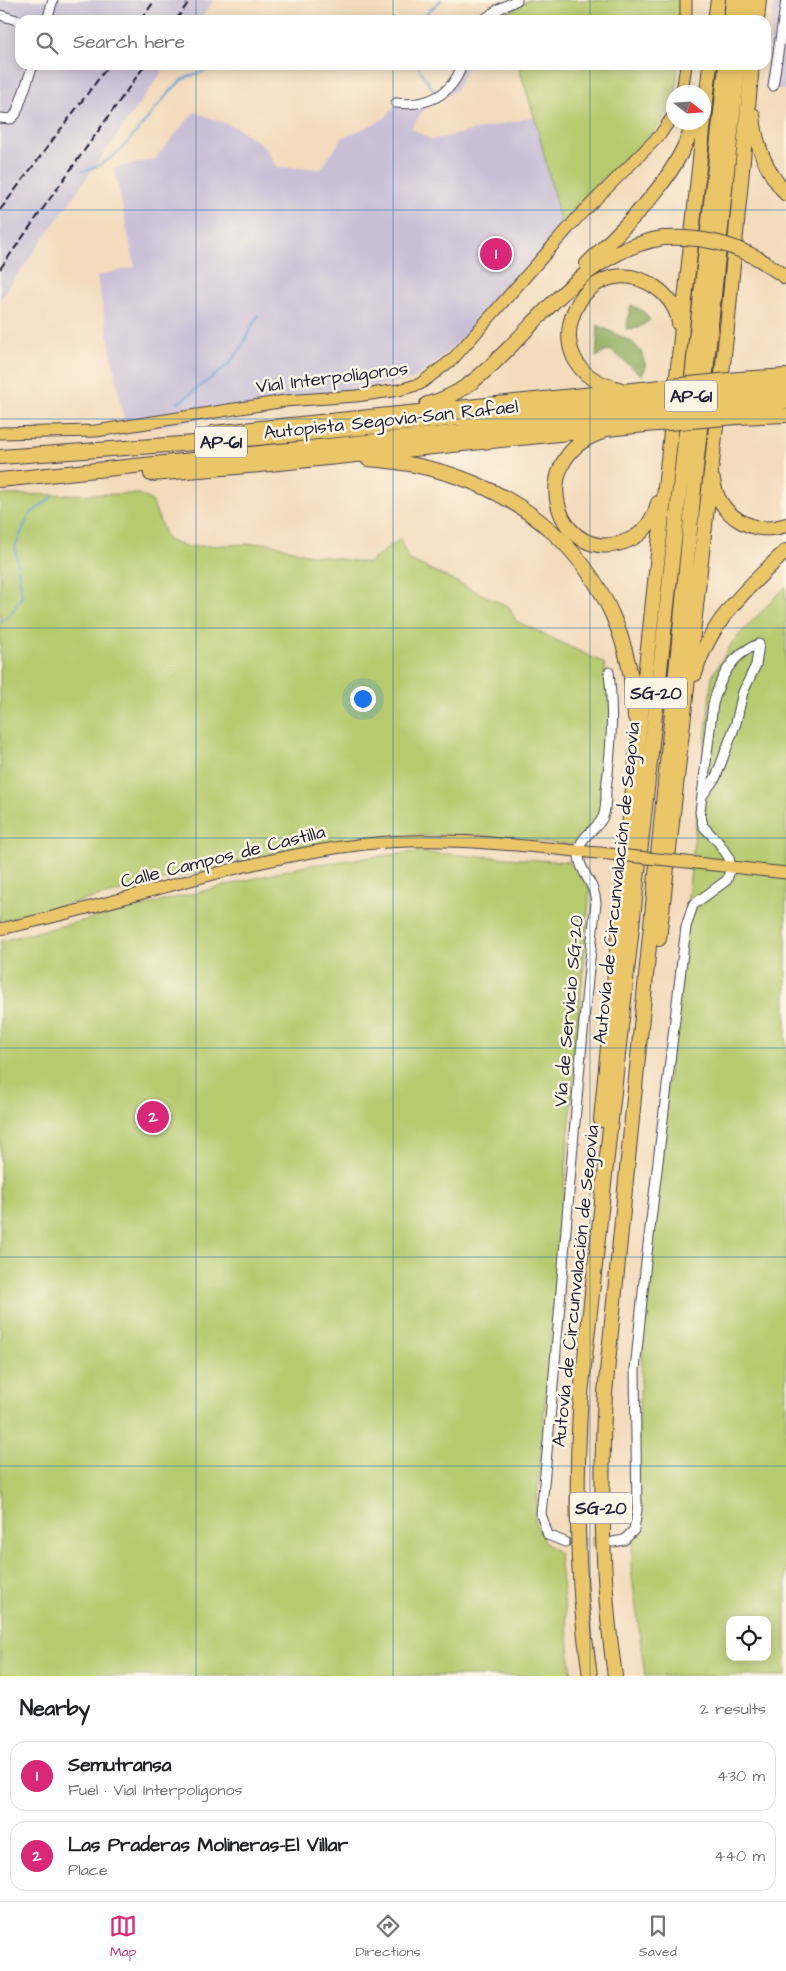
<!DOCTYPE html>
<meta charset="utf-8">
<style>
body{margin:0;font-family:"Architects Daughter",sans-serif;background:#f2f2f2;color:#202124}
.controls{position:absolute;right:15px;bottom:15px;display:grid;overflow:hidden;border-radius:10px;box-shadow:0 2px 12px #0003}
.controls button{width:45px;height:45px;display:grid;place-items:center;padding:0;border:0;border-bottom:1px solid #e0e0e0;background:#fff;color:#202124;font:25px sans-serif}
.compass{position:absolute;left:666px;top:85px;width:45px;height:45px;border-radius:50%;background:#fff;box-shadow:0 2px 12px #0003;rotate:107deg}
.you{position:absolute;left:362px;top:698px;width:18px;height:18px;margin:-12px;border:4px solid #fff;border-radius:50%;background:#1a73e8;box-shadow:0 0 0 8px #1a73e833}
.badge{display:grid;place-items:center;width:32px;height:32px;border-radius:50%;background:#db2777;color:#fff;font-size:16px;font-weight:700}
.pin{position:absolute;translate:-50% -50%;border:2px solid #fff;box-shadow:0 1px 5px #0006}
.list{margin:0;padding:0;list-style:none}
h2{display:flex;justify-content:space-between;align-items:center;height:65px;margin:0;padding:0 20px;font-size:21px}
h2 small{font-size:16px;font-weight:400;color:#757577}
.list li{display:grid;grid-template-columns:32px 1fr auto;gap:15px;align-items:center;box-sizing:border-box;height:70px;margin:0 10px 10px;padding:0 10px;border:1px solid #e0e0e0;border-radius:15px}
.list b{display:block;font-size:19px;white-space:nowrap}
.list p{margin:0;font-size:16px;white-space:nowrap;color:#757577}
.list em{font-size:16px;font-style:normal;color:#757577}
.icon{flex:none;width:28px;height:28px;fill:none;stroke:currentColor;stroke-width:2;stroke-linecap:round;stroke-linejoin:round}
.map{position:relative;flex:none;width:786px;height:1676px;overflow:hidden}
.search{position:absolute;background:#fff;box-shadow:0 2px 12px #0003;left:15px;right:15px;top:15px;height:55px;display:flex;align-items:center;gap:12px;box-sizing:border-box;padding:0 18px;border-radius:15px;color:#757577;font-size:19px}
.sheet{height:225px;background:#fff}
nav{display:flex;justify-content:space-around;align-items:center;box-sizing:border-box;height:70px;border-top:1px solid #e0e0e0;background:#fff;font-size:14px;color:#757577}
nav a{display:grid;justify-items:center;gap:2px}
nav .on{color:#db2777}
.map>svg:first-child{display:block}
.industrial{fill:#c9bfd7}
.green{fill:#b6ca6e;stroke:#6c7654;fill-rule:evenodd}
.forest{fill:#90ae61;stroke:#59684e}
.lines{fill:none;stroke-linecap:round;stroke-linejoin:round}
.stream{stroke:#64a4d7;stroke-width:2}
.minor-tunnel{stroke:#c9b6a2;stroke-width:9;stroke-dasharray:9 4.5;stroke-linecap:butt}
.minor-casing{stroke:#413e4e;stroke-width:11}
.major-casing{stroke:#413e4e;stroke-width:13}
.highway-casing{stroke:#413e4e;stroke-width:16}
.minor{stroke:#fff;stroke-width:9}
.major{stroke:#ebc669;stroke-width:11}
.highway{stroke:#ebc669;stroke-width:14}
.rail{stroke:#22223b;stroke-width:2;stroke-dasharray:8 4;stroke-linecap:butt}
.major-bridge-casing{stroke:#413e4e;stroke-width:13;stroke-linecap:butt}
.highway-bridge-casing{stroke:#413e4e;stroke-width:16;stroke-linecap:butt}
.major-bridge{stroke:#ebc669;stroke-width:11}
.highway-bridge{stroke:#ebc669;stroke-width:14}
.grid{fill:none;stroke:#1f6fb2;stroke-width:1;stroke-opacity:0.55}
.labels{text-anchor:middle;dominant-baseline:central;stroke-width:5;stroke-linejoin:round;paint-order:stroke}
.shield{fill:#fcf5e5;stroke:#63616e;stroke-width:1}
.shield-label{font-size:18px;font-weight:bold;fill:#22223b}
.street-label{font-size:19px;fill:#22223b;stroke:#fcf5e5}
</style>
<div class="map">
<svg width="786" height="1676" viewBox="0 0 786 1676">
<rect width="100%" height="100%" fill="#fcf5e5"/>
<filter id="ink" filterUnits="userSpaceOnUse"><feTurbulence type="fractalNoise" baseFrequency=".02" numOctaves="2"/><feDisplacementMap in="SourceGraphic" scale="10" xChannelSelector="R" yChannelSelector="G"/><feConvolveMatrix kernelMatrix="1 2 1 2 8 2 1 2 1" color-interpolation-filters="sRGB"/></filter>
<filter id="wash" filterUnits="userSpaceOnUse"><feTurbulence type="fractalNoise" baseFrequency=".0096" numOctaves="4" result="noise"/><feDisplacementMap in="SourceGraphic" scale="20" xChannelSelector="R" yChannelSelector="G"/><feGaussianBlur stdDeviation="1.12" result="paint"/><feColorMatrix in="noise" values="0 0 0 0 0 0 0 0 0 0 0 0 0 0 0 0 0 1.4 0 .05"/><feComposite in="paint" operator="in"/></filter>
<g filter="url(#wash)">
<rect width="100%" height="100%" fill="#f3dbbc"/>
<path class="industrial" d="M0 0H214L200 20H20V65H167L0 300Z
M774 0H786V90L765 86Z
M455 65H469L456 90 425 108 411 128 431 140 534 117 572 237 431 367 411 380 126 432 97 276 135 267 114 168 155 159 194 112 238 128 264 146 277 167 321 169 342 138 384 119 401 98 415 100 435 93 447 84Z"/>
<path class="green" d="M528 0H679V20H504L502 13 513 10Z
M518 65H678L676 92H674C673 126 615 166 592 189 581 200 572 212 561 224L536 122Z
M139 494 152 501 167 540 187 547 269 543 306 554 368 563 400 539 408 559 509 607 516 621 604 663 612 708 603 796 598 816 573 845 473 835 387 837 291 849 0 921V495Z
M786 586V1676H645L631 1569 646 1282 712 676 734 640ZM730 1620H767V1657H730Z
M415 852 569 862 590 889 535 1521 544 1542 559 1553 572 1676H0V941L309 865Z"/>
<path class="forest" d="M631 305 643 311 650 320 638 328 626 329Z
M598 325 632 342 641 351 646 367 642 375C630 367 622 357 609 350L596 357Z"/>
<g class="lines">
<path class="stream" d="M420 20 441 0
M417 65 433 90
M82 171C124 164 150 107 181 81 189 74 216 69 228 65
M178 403 228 365 240 350 258 315
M0 621 10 615 22 596 15 547 29 515 52 497"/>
</g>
</g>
<g filter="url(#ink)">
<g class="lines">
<path class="minor-tunnel" d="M565 1542H607"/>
<defs>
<path id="minor" d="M0 15 20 21
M47 20 53 0
M483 20 497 10 517 0
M773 86 786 0
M396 103C427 107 452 95 462 65
M0 118 11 119 16 114 33 65
M565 1542 548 1535 541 1514C562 1310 573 1106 596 903 595 881 577 871 579 850 581 835 597 830 603 817 606 810 606 798 606 790 611 750 614 712 609 672
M613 1542 624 1540 634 1530 637 1510 635 1370 646 1262 686 927 693 905 727 880 731 867 729 858 719 843 703 826 700 812 713 704C720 678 732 653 759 644L756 665 743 692 736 723 716 777 702 796"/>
<path id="major" d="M686 20V0
M682 92 686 65
M0 433 96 431 285 401 356 396 399 390 420 384 453 359 578 217 660 135 674 114
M696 863 786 873
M0 929C122 904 241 858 365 844 443 835 522 846 599 853"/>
<path id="highway" d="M715 20 718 0
M731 20 733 0
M743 20 745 0
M757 20 759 0
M753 115C755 144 767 172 786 194
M759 259 786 277
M587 264C630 221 675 182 694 122
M739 379 786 376
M619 389C524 369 581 239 655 287 667 295 678 309 679 324
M739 391 786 389
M427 404C460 396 482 375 505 352 551 306 595 249 663 238
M737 404 786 401
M737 417 786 415
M213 433 642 389
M600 433C522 460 559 571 629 540 644 534 654 519 658 503
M0 457 237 440 644 400
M368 459C516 469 629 563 635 717
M151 474 260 465 645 425
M0 480 644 413
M713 480C718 515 752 537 786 525
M695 674C709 622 748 587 786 551
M659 939 727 328 752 65
M601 1120 628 836 710 65
M590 1676C576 1583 575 1489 581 1394L726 65
M615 1676C601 1581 600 1488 605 1393L696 468 738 65"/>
</defs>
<use href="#minor" class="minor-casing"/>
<use href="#major" class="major-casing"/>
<use href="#highway" class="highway-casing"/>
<use href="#minor" class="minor"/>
<use href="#major" class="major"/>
<use href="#highway" class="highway"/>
<path class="rail" d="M141 20 155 0
M176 20 190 0
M0 210 109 65
M0 269 145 65"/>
<defs>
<path id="major-bridge" d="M599 853 696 863"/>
<path id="highway-bridge" d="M663 238C698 236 727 242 759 259
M642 389 739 379
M644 400 739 391
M644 413 737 404
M645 425 737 417"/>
</defs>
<use href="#major-bridge" class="major-bridge-casing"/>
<use href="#highway-bridge" class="highway-bridge-casing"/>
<use href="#major-bridge" class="major-bridge"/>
<use href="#highway-bridge" class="highway-bridge"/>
</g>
</g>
<path class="grid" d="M196 0V20M393 0V20M590 0V20M196 65V1676M393 65V1676M590 65V1676M0 210H786M0 419H786M0 628H786M0 838H786M0 1048H786M0 1257H786M0 1466H786"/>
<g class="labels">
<g class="shield">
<rect x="665" y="380.5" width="52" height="31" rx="4"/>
<rect x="195" y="426.5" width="52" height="31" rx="4"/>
<rect x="625" y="677.5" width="62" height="31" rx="4"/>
<rect x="570" y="1492.5" width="62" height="31" rx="4"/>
</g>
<g class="shield-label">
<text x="691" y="396">AP-61</text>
<text x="221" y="442">AP-61</text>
<text x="656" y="693">SG-20</text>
<text x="601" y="1508">SG-20</text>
</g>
<g class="street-label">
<text transform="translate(332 378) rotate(-7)">Vial Interpolígonos</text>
<text transform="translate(391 420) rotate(-6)">Autopista Segovia-San Rafael</text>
<text transform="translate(223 857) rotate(-14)">Calle Campos de Castilla</text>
<text transform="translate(617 883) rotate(-84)">Autovía de Circunvalación de Segovia</text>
<text transform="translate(569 1011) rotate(-85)">Vía de Servicio SG-20</text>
<text transform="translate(576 1286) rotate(-84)">Autovía de Circunvalación de Segovia</text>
</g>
</g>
</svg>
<div class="controls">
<button><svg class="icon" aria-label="locate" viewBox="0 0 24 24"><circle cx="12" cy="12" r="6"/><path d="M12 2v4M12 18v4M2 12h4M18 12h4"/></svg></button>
</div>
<svg class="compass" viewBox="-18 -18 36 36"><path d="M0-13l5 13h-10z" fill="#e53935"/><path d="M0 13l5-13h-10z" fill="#757577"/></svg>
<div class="you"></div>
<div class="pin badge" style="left:496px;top:254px">1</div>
<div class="pin badge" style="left:153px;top:1117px">2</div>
<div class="search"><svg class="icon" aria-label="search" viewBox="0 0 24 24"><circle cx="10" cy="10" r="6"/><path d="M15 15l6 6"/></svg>Search here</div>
</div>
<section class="sheet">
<h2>Nearby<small>2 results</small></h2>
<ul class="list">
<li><span class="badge">1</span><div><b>Semutransa</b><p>Fuel · Vial Interpolígonos</p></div><em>430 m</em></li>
<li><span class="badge">2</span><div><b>Las Praderas Molineras-El Villar</b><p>Place</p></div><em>440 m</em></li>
</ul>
</section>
<nav>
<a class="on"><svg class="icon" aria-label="map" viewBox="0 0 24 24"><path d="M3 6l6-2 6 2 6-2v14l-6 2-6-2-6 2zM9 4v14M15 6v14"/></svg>Map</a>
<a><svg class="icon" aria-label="directions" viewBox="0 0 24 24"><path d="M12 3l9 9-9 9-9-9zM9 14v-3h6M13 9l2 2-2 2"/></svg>Directions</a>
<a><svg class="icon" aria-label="saved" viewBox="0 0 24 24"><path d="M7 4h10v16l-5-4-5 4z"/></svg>Saved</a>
</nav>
